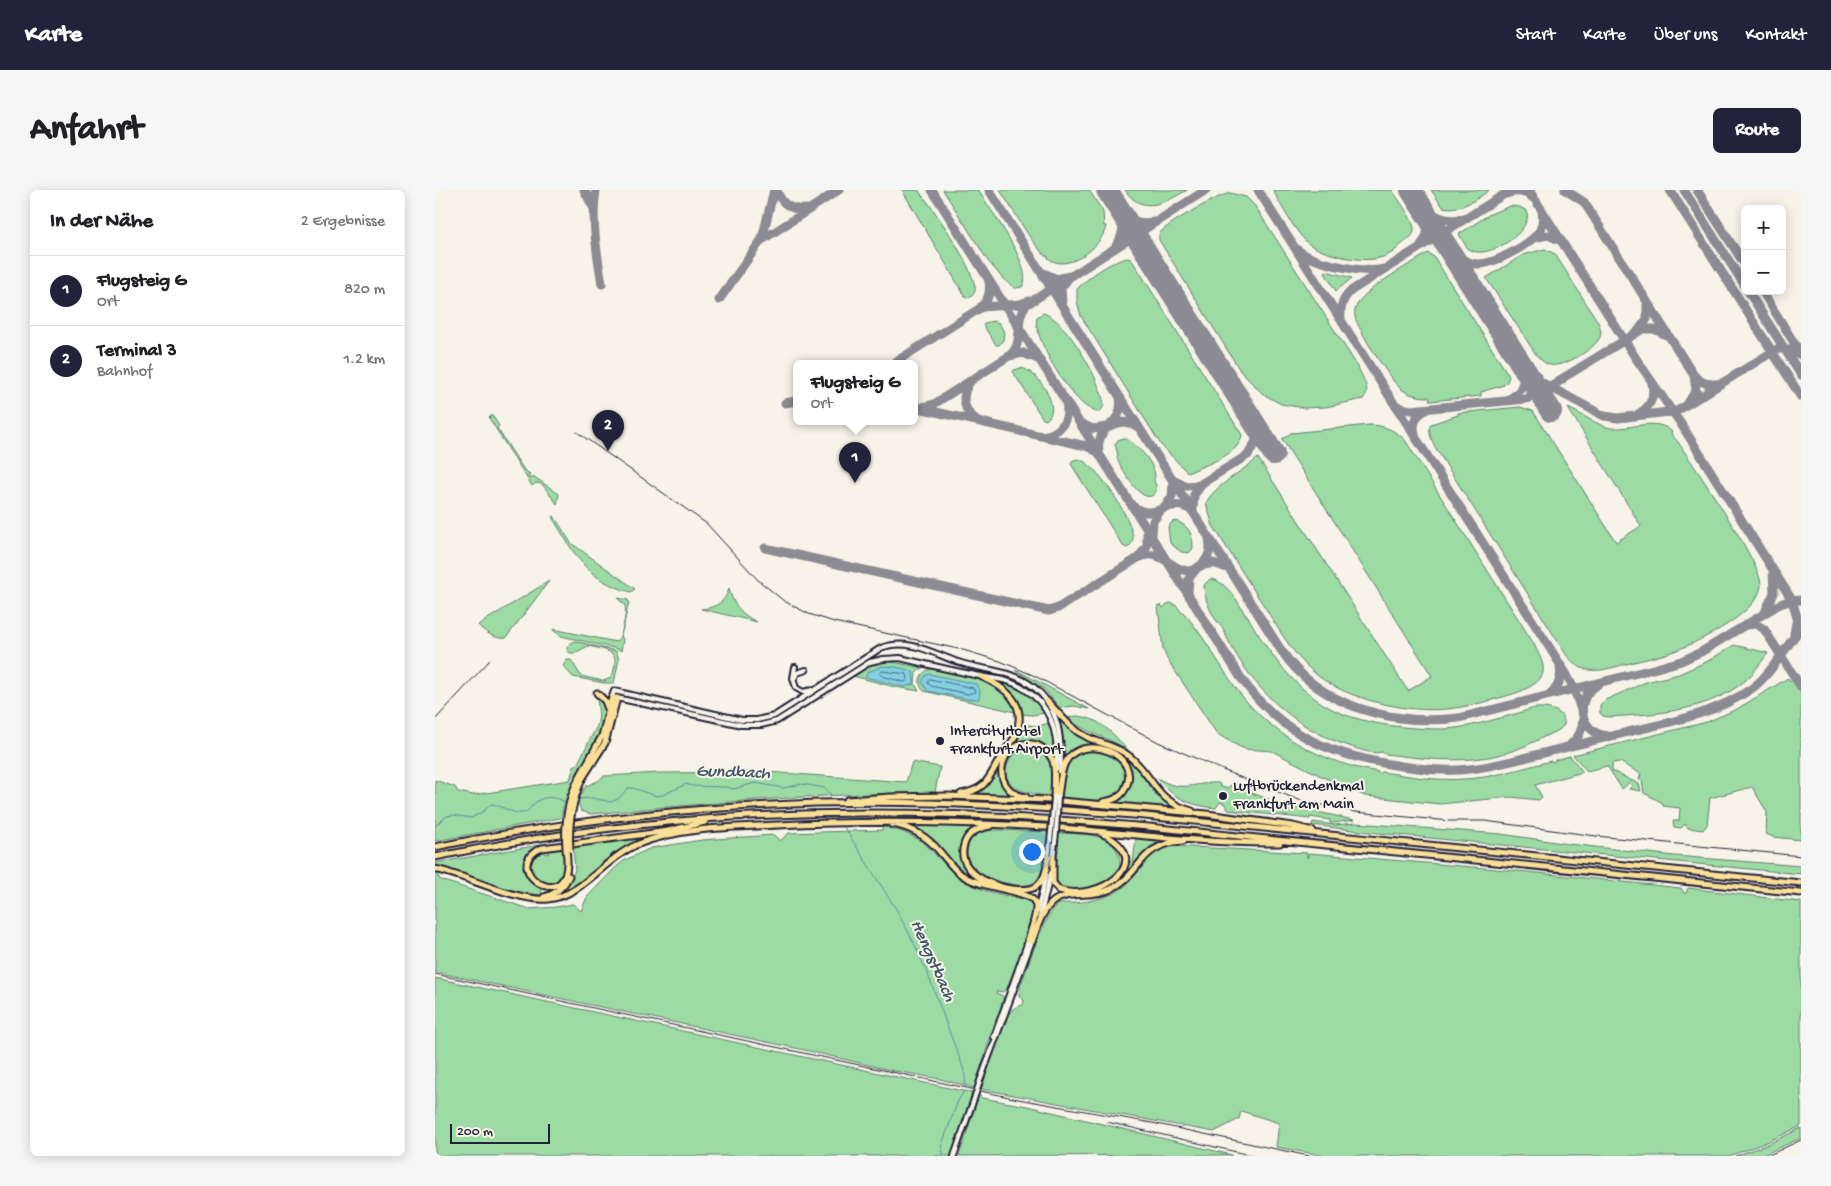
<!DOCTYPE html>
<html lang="de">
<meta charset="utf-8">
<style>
body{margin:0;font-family:"Gochi Hand",sans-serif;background:#f6f6f6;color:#202124}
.controls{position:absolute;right:15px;top:15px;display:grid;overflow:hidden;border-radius:8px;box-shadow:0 2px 12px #0003}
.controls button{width:45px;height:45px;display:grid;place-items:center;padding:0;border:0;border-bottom:1px solid #e0e0e0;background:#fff;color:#202124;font:25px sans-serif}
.scale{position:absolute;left:15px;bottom:12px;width:100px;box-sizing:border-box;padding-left:5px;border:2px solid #22223b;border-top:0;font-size:14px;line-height:18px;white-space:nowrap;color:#22223b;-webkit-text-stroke:4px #f7f3e8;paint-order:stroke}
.you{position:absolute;left:596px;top:661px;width:18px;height:18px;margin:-12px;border:4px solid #fff;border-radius:50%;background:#1a73e8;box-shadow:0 0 0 8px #1a73e833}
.badge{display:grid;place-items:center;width:32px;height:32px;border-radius:50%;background:#22223b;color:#fff;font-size:16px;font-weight:700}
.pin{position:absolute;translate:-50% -41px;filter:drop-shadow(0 1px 2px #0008)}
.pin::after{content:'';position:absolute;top:26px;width:18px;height:15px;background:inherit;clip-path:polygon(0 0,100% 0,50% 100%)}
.popup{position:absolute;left:358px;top:170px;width:125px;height:65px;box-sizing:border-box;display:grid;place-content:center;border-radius:8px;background:#fff;filter:drop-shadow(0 1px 4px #0005);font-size:16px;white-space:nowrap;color:#757577}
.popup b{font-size:19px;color:#202124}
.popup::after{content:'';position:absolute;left:50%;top:100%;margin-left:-10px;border:10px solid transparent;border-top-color:#fff}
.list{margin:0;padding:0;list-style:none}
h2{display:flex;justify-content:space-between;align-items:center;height:65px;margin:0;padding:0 20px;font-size:21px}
h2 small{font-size:16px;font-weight:400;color:#757577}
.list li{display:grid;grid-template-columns:32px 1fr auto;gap:15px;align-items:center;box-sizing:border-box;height:70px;padding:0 20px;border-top:1px solid #e0e0e0}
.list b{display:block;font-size:19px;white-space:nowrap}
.list p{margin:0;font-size:16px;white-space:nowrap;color:#757577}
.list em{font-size:16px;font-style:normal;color:#757577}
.map{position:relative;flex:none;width:1366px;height:966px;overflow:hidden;border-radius:8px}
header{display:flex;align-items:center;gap:30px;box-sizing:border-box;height:70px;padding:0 25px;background:#22223b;color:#fff}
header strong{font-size:24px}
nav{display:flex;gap:28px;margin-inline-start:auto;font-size:18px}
.intro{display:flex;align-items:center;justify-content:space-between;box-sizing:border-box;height:120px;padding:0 30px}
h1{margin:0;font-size:35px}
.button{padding:12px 22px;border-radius:8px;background:#22223b;color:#fff;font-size:18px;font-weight:700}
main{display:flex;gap:30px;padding:0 30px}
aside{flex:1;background:#fff;border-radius:8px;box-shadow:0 2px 12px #0003}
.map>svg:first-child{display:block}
.green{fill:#9cdba4;stroke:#5f7e70}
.water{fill:#84d0e3;stroke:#5d8aa0}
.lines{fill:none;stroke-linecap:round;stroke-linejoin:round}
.shore{stroke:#49687e;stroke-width:1}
.stream{stroke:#5d8aa0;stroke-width:1}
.taxiway{stroke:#8c8a92;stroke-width:9}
.runway{stroke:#8c8a92;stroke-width:22}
.tertiary-casing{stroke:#22223b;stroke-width:8}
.secondary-casing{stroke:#22223b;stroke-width:8}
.motorway-casing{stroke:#22223b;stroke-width:9}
.tertiary{stroke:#f7f3e8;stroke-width:4}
.secondary{stroke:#f7f3e8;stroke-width:4}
.motorway{stroke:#fbdf96;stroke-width:5}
.rail{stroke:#22223b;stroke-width:1}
.secondary-bridge-casing{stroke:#22223b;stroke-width:8;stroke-linecap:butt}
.motorway-bridge-casing{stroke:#22223b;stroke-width:9;stroke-linecap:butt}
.secondary-bridge{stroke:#f7f3e8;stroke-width:4}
.motorway-bridge{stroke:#fbdf96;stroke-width:5}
.poi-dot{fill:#22223b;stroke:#f7f3e8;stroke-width:2}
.labels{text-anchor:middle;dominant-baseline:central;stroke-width:4;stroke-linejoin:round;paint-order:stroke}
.poi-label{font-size:16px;fill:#22223b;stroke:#f7f3e8;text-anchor:start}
.water-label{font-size:18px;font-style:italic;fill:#3f566d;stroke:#f7f3e8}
</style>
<header>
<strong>Karte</strong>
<nav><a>Start</a><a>Karte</a><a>Über uns</a><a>Kontakt</a></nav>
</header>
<div class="intro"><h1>Anfahrt</h1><a class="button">Route</a></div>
<main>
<aside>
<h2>In der Nähe<small>2 Ergebnisse</small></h2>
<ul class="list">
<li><span class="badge">1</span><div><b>Flugsteig G</b><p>Ort</p></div><em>820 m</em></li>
<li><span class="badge">2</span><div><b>Terminal 3</b><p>Bahnhof</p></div><em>1.2 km</em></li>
</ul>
</aside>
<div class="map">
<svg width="1366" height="966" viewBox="0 0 1366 966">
<rect width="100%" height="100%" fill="#f7f3e8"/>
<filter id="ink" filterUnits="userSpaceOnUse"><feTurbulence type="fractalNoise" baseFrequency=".02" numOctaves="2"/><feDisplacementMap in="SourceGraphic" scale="10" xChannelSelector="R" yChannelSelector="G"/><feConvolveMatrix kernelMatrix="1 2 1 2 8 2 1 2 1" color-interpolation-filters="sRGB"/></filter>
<g filter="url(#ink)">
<path class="green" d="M467 0H483C498 17 537 75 540 97 541 101 539 104 536 107L531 108Z
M508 0H543C554 18 601 80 587 97L580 98 569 90 553 71Z
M565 0H654L668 22 669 36H671C667 58 631 84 613 68V66H610L596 49Z
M690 0H752C732 12 707 26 690 0Z
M838 0H957C962 8 980 31 979 40 979 46 971 51 967 54 960 61 954 66 944 68 927 73 889 65 874 54 863 46 844 13 838 0Z
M996 0H1054C1042 10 1024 21 1008 17Z
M795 3 811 7 820 16 923 177C927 187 937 200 928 209L891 217 869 218 846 214 828 204 806 182 724 50C724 46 723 45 726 42 733 33 784 5 795 3Z
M1075 16 1085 17 1092 21C1098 42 1053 70 1035 60 1031 58 1027 49 1024 44L1055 24Z
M1110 59 1120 64 1163 132C1165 136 1167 142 1165 147 1160 159 1128 178 1115 175 1108 173 1104 168 1100 163L1051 88 1088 65Z
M993 63 999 67 1074 186 1072 192 1069 195 1046 202V206L995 211 994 207C984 207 973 205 965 198 955 190 923 139 920 127 919 123 920 119 922 115 930 98 976 74 993 63Z
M692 68 696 69 704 81 807 245C805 265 769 275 755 282L751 281 726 255 646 126 642 111V99C655 86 674 72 692 68Z
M891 81 917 88 901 101 890 83Z
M608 123C631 128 667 193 669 215L665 222C643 225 596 147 602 127Z
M558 131 564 133 569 142 568 150 564 155H561L548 135 550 133Z
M586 178C602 180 628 218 611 230L608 229 578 182 579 180Z
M1085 217 1098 221 1181 352 1206 336 1133 218C1145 223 1163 236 1176 238 1195 240 1221 226 1237 242L1236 244 1243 252C1258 275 1327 374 1326 395 1325 422 1265 451 1242 460 1227 466 1210 469 1195 473 1182 476 1167 482 1154 480 1144 479 1138 472 1132 466L1000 257C997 250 992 241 996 234L1023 225V223Z
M57 225 64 236 62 238 89 280 95 284 93 287 96 289 98 286 124 304 122 314 107 294 101 293 97 296 54 228Z
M934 235C948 235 960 240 970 250L1099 454C1102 462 1110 473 1108 482 1106 496 1079 504 1068 507 1050 512 1031 517 1012 519 973 523 913 510 882 485 859 467 845 441 829 416 812 389 795 363 778 336L771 313C778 297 809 280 823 268L973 501 997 486 847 249 856 243Z
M689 248C701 253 719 272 720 286 720 287 719 288 719 290 720 294 724 299 719 304 707 317 684 276 682 267L683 265 680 254 683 250Z
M642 269C661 270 698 331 698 348 698 353 696 355 692 358L688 356 636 274 637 271Z
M119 326 136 353 200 399 196 402C150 390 140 364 117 327Z
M741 331C754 336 758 344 758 358L754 363 746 362 735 353 733 337 737 332Z
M775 389C789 389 805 413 810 425H812C833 463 861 502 901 521 932 535 974 539 1009 539 1034 538 1060 529 1084 523 1090 521 1099 517 1106 518 1116 518 1131 522 1129 535L1124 540C1107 547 1091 557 1074 562 1032 575 992 569 950 564L947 562C939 565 923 559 914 556 857 538 812 494 788 439 786 436 783 433 781 430 774 419 769 407 769 395Z
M114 391 71 448C62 450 49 442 43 435Z
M294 398C297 414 307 425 322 432L266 419C280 418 291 412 294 398Z
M183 408 193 410 194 412 186 445 188 450 186 461 183 459 126 446 118 440V439L181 452C188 445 192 425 190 415L183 409Z
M736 413 742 416 746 422H748C770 447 784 475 803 501 837 546 888 573 943 582L944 584 947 582C974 586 1001 591 1029 589 1058 588 1087 578 1116 571L1119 572 1120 570 1135 566 1148 582 1100 595 1107 607 1104 610 1076 607 1005 614 930 606 886 586 837 561 810 559 803 556 782 544 732 469 728 459 723 416 726 415 728 418 732 414Z
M139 451 181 461 184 469 179 493H169L138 487 128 476 132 470H136L146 486 168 491 176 488C187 461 175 461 153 456L140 463H135L132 460C132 454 135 454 139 451Z
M1299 455 1333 463C1326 472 1319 483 1311 490 1273 522 1220 524 1174 527L1168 526 1165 523V515L1170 510 1211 492 1244 484 1273 471Z
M452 471 488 478 481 483 480 494 484 501 460 497 418 486 435 475Z
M496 479C526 486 570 487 580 522L489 501C481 493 485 482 496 479Z
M580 480 589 484 654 519 639 516 625 518 609 499Z
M1353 488 1355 491H1358L1366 504V650L1338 647 1331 644 1332 622 1317 597 1275 608 1272 635 1268 640 1253 638 1250 634 1246 638 1239 637 1238 631H1244L1245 618 1228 616V613L1209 603 1207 591 1204 590 1206 584 1185 572 1177 573V581L1204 594 1206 601 1194 599 1197 596 1195 592 1187 599 1172 576 1152 581 1138 565 1272 532 1302 519Z
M566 492C584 497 600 506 610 523L597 525 586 524 580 506Z
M162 508 167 511C173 521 167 535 164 547 153 567 128 604 127 625L125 628 0 651V590L20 597 23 602 38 605 135 590 139 575H142L162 536 164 526Z
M641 526C665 527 679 545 694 561 675 547 651 544 633 528Z
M624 530 642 546 691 567 705 581 722 606 742 618V620L675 613C680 610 687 606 691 601 694 598 695 591 695 586 696 561 661 549 641 559 635 562 631 569 627 573L629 552Z
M615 533 620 550V570C610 555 601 546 581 554L580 553 584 547 586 534 602 536Z
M594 558C622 560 617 586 616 606 591 604 556 597 578 564Z
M660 560C669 562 678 564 684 571 698 585 688 605 670 609 657 612 640 608 627 607 629 582 629 562 660 560Z
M477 572 505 577 500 602C385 604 270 613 156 624L146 621 143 611 151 596 163 591 169 586 225 583 332 582 471 592Z
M563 575 566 590 569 596 586 607 537 604C551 598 557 588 563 575Z
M722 588C750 604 757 592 784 593L786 597 792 598 796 595 846 614 919 630 898 633H895V630L875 627V629L793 620 790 614 785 612 781 618C757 616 737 608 722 588Z
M878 632 899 635 921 633 1066 644 1134 654 1240 666 1366 676V684L933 642 877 635Z
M464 633 541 637C528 647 520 658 527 674 529 679 534 683 536 687 518 677 510 658 494 646 485 639 474 637 464 633Z
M448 637C470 641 486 648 501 665 509 673 516 683 526 689 545 702 570 705 592 710 596 713 598 715 598 720 599 736 578 782 571 800L567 802 562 801 561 803 568 806V810L539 898 505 889 455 880 365 859 0 782V683L3 684 4 689 12 692 94 719 121 717 138 714 146 721 152 707 180 678 190 670 216 658 267 650 339 645 345 651 354 643 447 640Z
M568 640 613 642C611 658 612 684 598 695 588 698 581 695 571 693 561 691 549 689 541 683 530 674 528 654 541 645 548 640 559 640 568 640Z
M624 643C638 644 654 643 667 648 674 650 680 656 683 663 696 695 641 706 623 696L621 689Z
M703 647 736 650 714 658 686 691 670 700 651 703C661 701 673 699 681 693 694 683 695 662 683 651 692 655 693 663 693 672H698L701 649Z
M212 648 177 664 143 696 124 705 134 692 140 680 138 656Z
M104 655C84 668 85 689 107 700L106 706 83 703 0 676V673Z
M738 656 872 663V668L874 663 1084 681 1246 698 1249 703H1251L1253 698 1366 712V936L1332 952 1294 966H890L841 957 844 933 806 921 804 929 779 942 546 899C552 882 566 831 577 820 580 817 584 816 588 815L589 810 584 806 585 797C591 781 610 721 624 714 628 713 635 713 639 713 656 711 676 708 690 696 710 679 709 662 738 656Z
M127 657C135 680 127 703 100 688L96 677 99 666 110 660 111 664 114 663 113 659Z
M0 788 537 903 516 966H0Z
M544 905 547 908 592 916 797 965 524 966Z
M1366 938V948L1326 966H1300L1333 954Z"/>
<path class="water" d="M447 476 461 477 478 481 479 494 469 497 430 487 433 482Z
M495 484 541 494 545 500 544 509H533L493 501 487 492 491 485Z"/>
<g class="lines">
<path class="shore" d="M447 481 472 484 473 490 469 492 447 486 445 484Z
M495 489 538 498 540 502 533 504 496 496 493 493Z"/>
<path class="stream" d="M143 609 157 608 176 612 183 609 193 598H198L221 606 228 605 251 594 257 596 291 597 299 599 320 593 348 598 367 594 390 598 396 605
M0 636 12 626 18 625 36 628 49 621 56 614C66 615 75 623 86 623 94 623 95 617 101 612 109 605 122 607 130 612
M409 637 461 719C467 731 473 741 479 753 494 784 505 817 517 849 522 862 533 884 530 896
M509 966 506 957 523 911 529 901"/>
<path class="taxiway" d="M149 0 158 17
M161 0C156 31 162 63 167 94
M342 0C346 14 357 21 372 19
M497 0 806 488C848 547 898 566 966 576 989 579 1011 582 1034 579 1055 577 1076 571 1097 566 1123 559 1150 553 1177 546 1223 534 1276 527 1316 499 1335 486 1351 456 1366 438
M554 0 738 291
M823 0 1132 485 1139 499 1147 523
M1094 0 1202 170 1246 234 1357 410 1362 427 1359 444
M1130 0 1149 12 1258 184C1265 193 1274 196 1285 193
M1235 0 1366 207
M1249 0 1310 96
M1262 0 1310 75
M1071 4C1081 0 1090 1 1098 8
M986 15C999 26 1009 32 1027 29
M685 21C695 30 704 35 718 32
M1098 48 1113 45 1126 51
M327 50 404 0
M986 55C994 45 994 35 991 23
M681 56C689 45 690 34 685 21
M863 60C878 73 929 84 948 79
M1015 61C1023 67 1031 73 1042 74 1058 75 1097 54 1105 40 1108 34 1108 27 1107 21
M608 83 622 89 635 86 626 98 627 113
M1313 101 1366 185
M1327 101 1366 164
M284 110 327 49 339 0
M545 118C553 111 556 103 554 92
M906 128C905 116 908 108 917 100L1076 0
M1203 141 1212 129V115
M603 169 588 163 574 166C591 152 578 131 591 115L771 0
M457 174 547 117 585 114 594 111
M1089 179 1104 191 1169 226 1183 228 1242 221 1342 159H1355L1366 165
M1123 191 1208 139H1219L1231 145
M535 192C525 206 528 221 542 230
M1072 210C1089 203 1092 187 1085 171
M350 213 361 211
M1253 213 1261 200 1259 186
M961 215 966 218 976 220 1091 209 1105 203 1127 190
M479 217 651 256 661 261
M487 217 499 214 574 166
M1203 224C1215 218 1220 207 1217 194
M645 233 658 239 672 237
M676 234C684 227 687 219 685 208
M980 244C977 233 981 225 991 220
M607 246C625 244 635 230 631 213
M664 262C660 239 685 223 704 238
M735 286 846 460C884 517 958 536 1024 528L1222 478 1246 471 1266 462 1345 414 1354 411 1366 410
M739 290 751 296 764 295 813 265 821 251V243L816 228
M699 317C721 333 735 304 757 321
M729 317 737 307 738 291
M758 320 759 305 767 294
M717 345 718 331 726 320
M330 358 614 421 623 418 703 368 712 356V341
M703 368C709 365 714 364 719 365 737 369 750 394 769 372 775 365 776 357 774 349
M765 376 778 373 792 378
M753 403 754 388 763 377
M1331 420 1339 403 1338 383
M1313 435 1321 434 1329 439 1366 497
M1162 495C1138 509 1145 544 1173 546
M1114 505C1124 498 1127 489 1125 477
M1135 555C1144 548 1148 539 1148 528"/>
<path class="runway" d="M672 0 839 264
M976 0 1116 221"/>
<defs>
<path id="tertiary" d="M360 477 358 488 361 498 368 502 377 500
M359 489 362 483 371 480
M621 579C625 540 615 507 575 492 564 488 552 488 540 485 515 480 490 474 465 468L448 469 435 472 342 531 326 535H307L177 507 179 501 307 530H322L339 526 446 458C473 447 499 464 523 472 540 478 559 479 576 485 620 500 629 539 625 582"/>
<path id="secondary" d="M613 669 616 642
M618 669 621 643
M602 722 611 685
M605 727 616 683
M559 847 594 748
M545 891 597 751
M519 966 539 909"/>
<path id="motorway" d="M162 503 170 511 173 519
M612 511C625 524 635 539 652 547 666 554 682 556 694 566 720 587 719 611 757 621
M144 588 167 546 177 507
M147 589 170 553 182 508
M526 604C553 599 553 588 566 567 570 559 578 553 581 544 593 513 570 497 545 486
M591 607C550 600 566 544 602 555 609 558 615 564 618 571 621 582 619 595 619 607
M623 607C625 596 625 583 630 573 646 541 709 564 690 599 686 607 678 611 668 612
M412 610 456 607 513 606 614 610 772 624 858 636 878 641
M456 634C476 637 492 646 505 662 514 672 520 682 532 688 551 698 572 698 592 706 595 707 599 710 600 713 604 721 595 742 593 750
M555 636C544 638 534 642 530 652 514 690 589 709 603 695 611 688 612 675 613 666
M0 657C162 624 329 609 495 613 567 615 638 620 710 626L1366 693
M131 659C142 733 59 678 107 658L233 641 270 632
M0 667C145 637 294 622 443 623 533 623 624 629 714 637L1366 703
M618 667V693L624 700C665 713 725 670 666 643
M0 679C33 686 82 712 113 709 147 706 169 669 201 655 243 637 298 637 343 635 438 630 532 632 627 638 699 644 772 654 845 653
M109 707C121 704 129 697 134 686
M597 752C602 738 607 720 619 711 635 700 659 708 676 699 708 683 702 655 748 651"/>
</defs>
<use href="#tertiary" class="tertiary-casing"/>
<use href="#secondary" class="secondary-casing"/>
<use href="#motorway" class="motorway-casing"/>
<use href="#tertiary" class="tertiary"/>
<use href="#secondary" class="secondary"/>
<use href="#motorway" class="motorway"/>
<path class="rail" d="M142 242 272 334 323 390 349 411 374 424 399 432 528 460 565 471 600 486 723 552 802 586 864 610 920 622 1015 631H1050L1161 646 1366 666
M0 530 55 470
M0 784 583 909 717 933 874 966
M672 932 819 966
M1332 966 1366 950"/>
<defs>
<path id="secondary-bridge" d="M616 642 619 607
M621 643 623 607
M539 909 545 891"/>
<path id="motorway-bridge" d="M131 659C129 633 132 611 144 588
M135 659C133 634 137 612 147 589"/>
</defs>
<use href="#secondary-bridge" class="secondary-bridge-casing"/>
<use href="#motorway-bridge" class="motorway-bridge-casing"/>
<use href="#secondary-bridge" class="secondary-bridge"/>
<use href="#motorway-bridge" class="motorway-bridge"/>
</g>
</g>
<g class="poi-dot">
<circle cx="505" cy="551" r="5"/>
<circle cx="788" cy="606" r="5"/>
</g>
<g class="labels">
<g class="poi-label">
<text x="515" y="542">IntercityHotel<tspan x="515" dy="18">Frankfurt Airport</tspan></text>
<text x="798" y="597">Luftbrückendenkmal<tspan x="798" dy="18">Frankfurt am Main</tspan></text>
</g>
<g class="water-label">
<text transform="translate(298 583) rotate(2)">Gundbach</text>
<text transform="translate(497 771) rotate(66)">Hengstbach</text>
</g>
</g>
</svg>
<div class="controls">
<button>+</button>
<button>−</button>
</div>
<div class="scale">200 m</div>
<div class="you"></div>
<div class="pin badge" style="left:420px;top:293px">1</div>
<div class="popup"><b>Flugsteig G</b>Ort</div>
<div class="pin badge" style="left:173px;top:261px">2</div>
</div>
</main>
